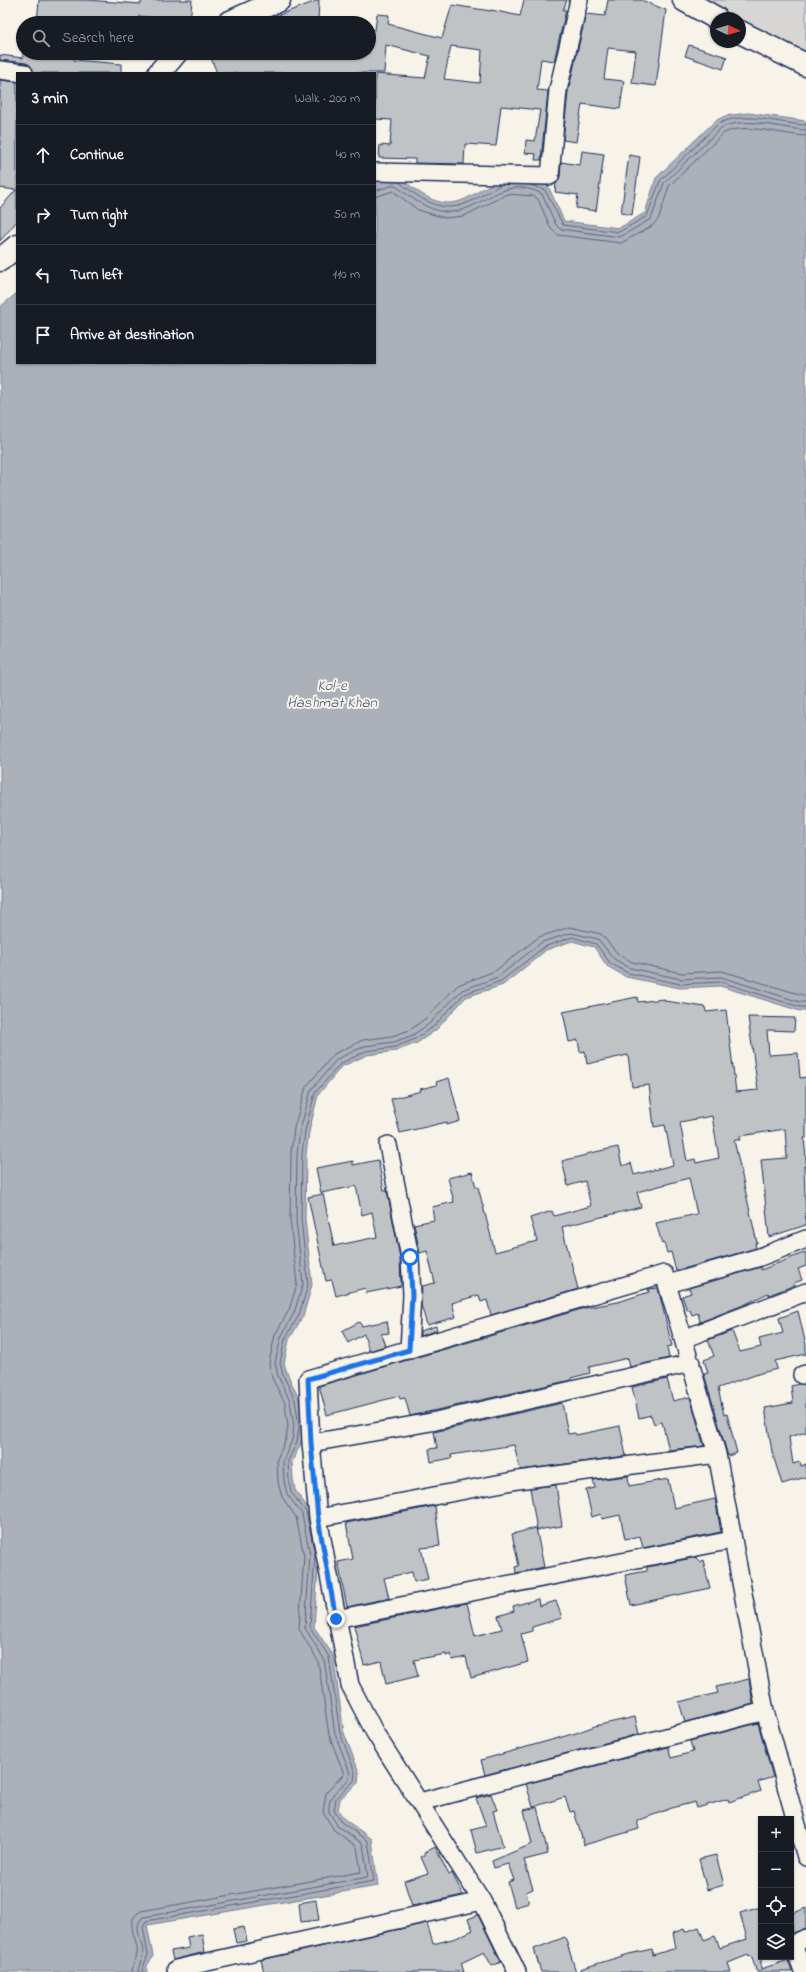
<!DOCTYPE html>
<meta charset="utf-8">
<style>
body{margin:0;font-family:"Indie Flower",sans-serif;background:#242831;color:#f1f3f6}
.controls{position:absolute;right:12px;bottom:12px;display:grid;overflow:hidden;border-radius:0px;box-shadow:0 1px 3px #0004}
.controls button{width:36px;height:36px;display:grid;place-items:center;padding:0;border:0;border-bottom:1px solid #363941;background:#171b24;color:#f1f3f6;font:20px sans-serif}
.compass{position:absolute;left:710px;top:12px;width:36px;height:36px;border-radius:50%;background:#171b24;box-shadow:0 1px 3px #0004;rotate:94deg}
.stop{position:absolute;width:12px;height:12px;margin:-9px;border:3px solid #1a73e8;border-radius:50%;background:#fff}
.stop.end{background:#1a73e8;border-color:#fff;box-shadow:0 1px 4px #0008}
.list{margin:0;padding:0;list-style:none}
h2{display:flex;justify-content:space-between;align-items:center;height:52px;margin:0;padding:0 16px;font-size:17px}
h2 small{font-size:13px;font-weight:400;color:#9ea1a6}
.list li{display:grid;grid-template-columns:26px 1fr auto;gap:12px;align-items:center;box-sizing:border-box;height:60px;padding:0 16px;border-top:1px solid #363941}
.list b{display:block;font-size:15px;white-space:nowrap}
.list em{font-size:13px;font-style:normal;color:#9ea1a6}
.icon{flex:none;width:22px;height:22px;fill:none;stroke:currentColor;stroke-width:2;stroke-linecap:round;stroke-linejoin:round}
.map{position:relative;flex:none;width:806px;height:1972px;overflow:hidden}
.search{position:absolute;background:#171b24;box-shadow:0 1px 3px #0004;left:16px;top:16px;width:360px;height:44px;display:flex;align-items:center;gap:10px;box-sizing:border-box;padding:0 14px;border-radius:22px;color:#9ea1a6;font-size:15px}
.panel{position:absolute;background:#171b24;box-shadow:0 1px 3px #0004;left:16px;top:72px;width:360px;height:292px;border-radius:0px}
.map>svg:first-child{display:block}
.green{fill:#d7d6d4;stroke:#798299}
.water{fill:#acb0b9;stroke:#727c95}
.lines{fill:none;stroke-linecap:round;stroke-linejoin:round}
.shore{stroke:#556382;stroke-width:1}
.building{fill:#c0c3c5;stroke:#1b2f5e;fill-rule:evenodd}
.minor-casing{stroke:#1b2f5e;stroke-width:20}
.tertiary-casing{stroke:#1b2f5e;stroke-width:25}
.minor{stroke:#f7f3e8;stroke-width:17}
.tertiary{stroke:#f7f3e8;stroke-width:22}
.route{stroke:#1a73e8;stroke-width:5}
.labels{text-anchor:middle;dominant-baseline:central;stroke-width:4;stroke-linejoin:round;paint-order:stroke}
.water-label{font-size:15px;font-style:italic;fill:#465679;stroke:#f7f3e8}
</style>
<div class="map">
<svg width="806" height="1972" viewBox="0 0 806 1972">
<rect width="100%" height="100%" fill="#f7f3e8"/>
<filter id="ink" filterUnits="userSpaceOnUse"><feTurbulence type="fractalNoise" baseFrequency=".025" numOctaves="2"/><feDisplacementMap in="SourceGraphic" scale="8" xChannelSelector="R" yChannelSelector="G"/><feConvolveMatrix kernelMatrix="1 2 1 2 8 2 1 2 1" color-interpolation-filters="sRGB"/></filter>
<g filter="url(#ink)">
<path class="green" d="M704 0H806V53L740 21V18H735L707 4Z"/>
<path class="water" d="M748 113 806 121V1011H800L720 986 680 988 626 977 607 966 594 947 572 941 546 950 503 985 466 997 436 1030 417 1043 396 1051 367 1055 341 1067 318 1095 309 1132 306 1154 305 1219 312 1285 303 1316 289 1340 284 1363 287 1373 299 1399 303 1427 301 1443 292 1462 293 1479 295 1490 310 1511 319 1555 314 1627 333 1655 344 1733 359 1772 358 1783 340 1799 338 1810 344 1819 372 1839 378 1886 147 1925 153 1956 147 1966V1972H0V307L17 293V363H375V182L386 176 397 175C412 187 428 202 447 203 468 204 483 184 503 180 514 177 537 182 548 186L564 221 619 228 645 213 656 178 715 121 725 116Z"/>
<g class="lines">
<path class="shore" d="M399 182C416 195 435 211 458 206 469 204 491 190 502 184
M530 185 545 190 563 225 619 232 647 216 660 181 718 124C745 110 777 124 806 125
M375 191 394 185C410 196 425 210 446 212 481 214 501 172 542 194L556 225 560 229 620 237 651 219 664 183 721 128C746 115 779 129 806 130
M375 197 393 191 418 210 445 218 464 216 507 194 533 196 538 199 551 229 558 235 621 243 652 226 659 218 669 186 724 133C746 122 782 135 806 136
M132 1972C132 1965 136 1960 137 1954 139 1939 122 1922 141 1911L361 1872 357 1847 334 1830 323 1812 326 1793 344 1774 329 1735 318 1661 299 1629 304 1556 296 1517 282 1497 278 1482 277 1459 286 1439 288 1426 285 1403 272 1378 269 1363 275 1335 289 1310 297 1284 290 1220 291 1153 294 1128 306 1087 334 1054 363 1040 392 1036 410 1030 426 1018 458 985 495 971 539 937 570 927 601 934 618 954 632 962 681 973 722 971 806 996
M138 1972C138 1965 143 1959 143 1953 143 1942 131 1925 144 1917L368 1877 363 1844 338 1826 329 1812C327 1788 348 1789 350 1773L335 1734 324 1659 305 1628 310 1555 302 1514 287 1494 284 1481 283 1461 292 1440 294 1426 290 1401 278 1376 275 1363 281 1337 294 1313 303 1284 296 1220 297 1154 300 1130 311 1090 337 1059 365 1046 394 1042 413 1035 430 1023 462 990 498 977 542 942 571 933 598 939 614 959 630 968 681 979 721 977 800 1002H806
M143 1972 144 1965 148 1955 143 1926 146 1921 374 1881 368 1841 341 1822 334 1811 336 1798 354 1781 355 1772 340 1733 329 1657 310 1627 315 1555 306 1512 291 1492 289 1480 288 1461 297 1442 299 1426 295 1400 283 1375 280 1363 285 1339 299 1315 308 1285 301 1219 302 1154 305 1131 315 1093 340 1064 366 1051 395 1047 415 1039 433 1027 464 994 501 981 544 947 572 937 596 944 610 963 628 973 680 984 721 982 800 1007H806"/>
</g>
<path class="building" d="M39 0H87L141 4 142 0H192L190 23H175V20L139 16 138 23H37Z
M319 0 318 23H263V21Z
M524 0H567L563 10H566L554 61 541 59 537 90 548 91 541 160H535L536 154 525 153 526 140 535 141 540 110 501 106 496 146 465 144 464 164 415 163V159L379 158 380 145 390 146 392 120 375 119V74L425 78 430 56 386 45 384 73H217L209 53H369V29L375 30 377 14 389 15 388 24 442 38 452 5 491 11V10L520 16ZM451 46 482 50 480 83 444 79Z
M608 0H641L666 10 656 86 632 83 636 51 608 48 604 79 624 81 620 109 582 104 576 142 563 140 568 92 586 14 605 16Z
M689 45 727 57 723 69 685 56Z
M23 53H74V60L121 64V73H34L30 65 26 63 0 60V55L23 58Z
M0 80 17 82V221L0 241V208L16 190 0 188Z
M582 151 604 154 596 211 576 208 578 195 555 192 556 183 560 177 561 162 580 165Z
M629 155 640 157 632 215 621 213Z
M637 997 638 1002 664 999 665 1001 705 1007 706 1012 726 1010 736 1092 758 1090 748 1017 795 1018 794 1031 767 1030 769 1055 798 1053 800 1078 806 1077V1138H804L806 1158V1166H804L806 1225 769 1237 761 1160 787 1158 785 1129 740 1136V1140H734L757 1243H755L756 1248 676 1271 671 1252 667 1253 664 1243 662 1244 656 1223 697 1214 689 1178 637 1192 641 1207 562 1227 578 1289 491 1315 487 1300 481 1302 479 1295 452 1303 456 1317 427 1325 421 1305 422 1286 435 1283 427 1251 420 1253 414 1224 434 1220 432 1207 454 1202 448 1178 472 1172 476 1187H478L495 1252 537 1241 530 1218 552 1211 554 1216 591 1206 585 1181 568 1186 562 1161 586 1155V1154L618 1147 622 1166 631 1163 634 1175 673 1165 665 1125 654 1127 649 1085 632 1087 628 1055 587 1064 585 1051 580 1052 578 1040 569 1042 563 1012ZM712 1116 719 1158 696 1163 695 1159 687 1161 680 1122Z
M449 1078 460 1121 447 1125V1122L400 1133 391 1099 421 1091 420 1089 437 1085 436 1082Z
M378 1160 384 1190H387L400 1258 401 1286 366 1293 365 1288 336 1296 332 1280 326 1281 308 1197 323 1194 334 1246 377 1237 372 1212 362 1215 356 1186 321 1193 316 1168 353 1161V1165Z
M806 1252V1266L798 1269 802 1280 794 1283 795 1285 769 1295 768 1293 746 1304 700 1322 698 1313 692 1315 690 1310H687L682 1296 691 1293 689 1288 761 1267V1270Z
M658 1288 672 1346 667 1347 669 1358 630 1367 628 1358 589 1367 590 1373 571 1378V1380L410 1416 405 1398 400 1399 399 1396 327 1415 319 1386 585 1308 618 1302 649 1292 648 1289Z
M798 1311 806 1345V1354L775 1361 777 1369 761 1373 718 1388 724 1415 727 1414 737 1453 728 1456 704 1374 708 1373 704 1360 714 1356 708 1340 732 1331 740 1352 761 1347 759 1339 783 1333 779 1318Z
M387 1321 389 1333 381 1334 385 1346 369 1351 364 1334 348 1343 342 1331 359 1322 362 1326Z
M436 1326 437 1330 420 1336V1331Z
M667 1379 673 1401 690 1397 704 1446 669 1450 662 1422 654 1424 651 1415 639 1418 632 1387Z
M799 1384H806V1432L789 1437 793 1464 800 1462 801 1466 806 1464V1477L782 1484 772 1452 765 1408 793 1403 791 1386Z
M562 1403 568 1434 575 1433 576 1435 620 1426 626 1456 520 1470 514 1445 451 1455 452 1458 431 1462 429 1449 437 1448 434 1432Z
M628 1476 629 1486 668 1479 674 1508 715 1499 721 1532 643 1548 640 1536 625 1539 620 1515 602 1519 601 1514 592 1517 586 1490 595 1488 593 1480Z
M556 1485 562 1526 537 1530 530 1488Z
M435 1506 440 1546 421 1548 428 1579 414 1582 412 1572 384 1578 389 1598 347 1607 338 1562 353 1559 346 1523Z
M536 1528 544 1567 516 1573 515 1567 519 1566 512 1534Z
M697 1557 699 1562 703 1560 710 1588 631 1605 625 1575 647 1571V1567Z
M538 1599 539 1606 556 1601 562 1618 532 1627V1631L521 1634 528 1662 471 1678 466 1657 452 1660 451 1654 446 1656V1654L414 1660 418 1676 386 1684 381 1661 364 1665 354 1626 467 1603 475 1636 502 1629 498 1616 514 1611 513 1606Z
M749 1679 753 1704 685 1722 679 1702 718 1693 716 1687Z
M635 1717 639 1734 485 1775 481 1760 576 1733 595 1726Z
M758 1723 773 1777 758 1782 761 1791 729 1802 728 1799 697 1808 695 1802 672 1808 637 1821 639 1829 584 1845 574 1811 570 1812 565 1797 533 1807 526 1784 668 1747 671 1758 693 1752 690 1741Z
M491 1794 497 1810 493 1811 503 1846 477 1853 471 1830 486 1826 476 1798Z
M537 1807 548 1854 524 1860 533 1889 526 1892 529 1903 515 1907 508 1882 514 1880 508 1864 494 1868 492 1861 532 1844 524 1810Z
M435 1847 449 1875 452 1873 463 1895 412 1906 404 1881 428 1873 421 1857 425 1855 424 1853Z
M716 1855 724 1885 707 1890 699 1859Z
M316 1900 319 1920 301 1922 299 1903Z
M761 1907V1969L788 1960 792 1972H757L751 1956 749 1957 748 1955 728 1963 731 1972H580V1969L629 1954 652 1949 653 1955 676 1948 673 1933 684 1929 685 1932 699 1927 704 1940 715 1936 720 1948 747 1939 740 1913Z
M806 1908V1928L793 1933 791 1914Z
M478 1915 501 1962 492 1966 484 1952 461 1963 464 1972H264L261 1960 427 1923 433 1944 456 1938 473 1930 468 1919Z
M244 1927 247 1941 236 1943 233 1929Z
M202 1934 205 1952 173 1960 171 1951 189 1948 187 1937Z
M565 1937 576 1972H541L534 1949Z"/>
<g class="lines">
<defs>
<path id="minor" d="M0 70 24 73
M375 172 550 176 558 90 579 0
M388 1145 410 1257 412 1295 409 1350
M668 1284 760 1257 806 1239
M683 1339 806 1292
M802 1375 806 1374
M311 1443 431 1422 691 1363
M318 1518 518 1480 717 1454
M336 1619 732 1540
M420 1802 765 1711
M176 1969 482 1901
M517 1972 482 1901 375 1733 350 1685 318 1518 311 1443 308 1379 664 1274 717 1454 765 1711 806 1857
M803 1972 793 1944 806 1938"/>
<path id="tertiary" d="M684 0 716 18
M228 23 279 0
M740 32 806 65
M159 73 176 53
M0 260 17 246"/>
</defs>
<use href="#minor" class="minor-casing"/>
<use href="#tertiary" class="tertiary-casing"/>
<use href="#minor" class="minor"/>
<use href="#tertiary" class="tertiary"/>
</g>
</g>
<g class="lines" filter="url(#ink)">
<path class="route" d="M336 1619 318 1518 311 1443 308 1379 409 1350 412 1295 410 1257"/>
</g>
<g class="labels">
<g class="water-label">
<text x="332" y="686">Kol-e<tspan x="332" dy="17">Hashmat Khan</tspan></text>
</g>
</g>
</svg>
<div class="controls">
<button>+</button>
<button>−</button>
<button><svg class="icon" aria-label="locate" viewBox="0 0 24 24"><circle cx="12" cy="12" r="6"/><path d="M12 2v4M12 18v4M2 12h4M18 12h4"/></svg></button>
<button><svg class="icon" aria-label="layers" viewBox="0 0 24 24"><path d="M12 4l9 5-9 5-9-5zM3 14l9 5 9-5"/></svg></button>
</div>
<svg class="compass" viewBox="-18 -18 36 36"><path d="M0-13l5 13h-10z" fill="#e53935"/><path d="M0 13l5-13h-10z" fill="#9ea1a6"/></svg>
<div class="stop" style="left:410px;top:1257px"></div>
<div class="stop end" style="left:336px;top:1619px"></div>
<div class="search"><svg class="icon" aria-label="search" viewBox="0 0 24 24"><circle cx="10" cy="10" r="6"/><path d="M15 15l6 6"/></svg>Search here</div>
<section class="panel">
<h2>3 min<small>Walk · 200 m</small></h2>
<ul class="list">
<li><svg class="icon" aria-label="ahead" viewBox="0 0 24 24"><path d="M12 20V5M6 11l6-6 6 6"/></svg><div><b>Continue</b></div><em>40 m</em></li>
<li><svg class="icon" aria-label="right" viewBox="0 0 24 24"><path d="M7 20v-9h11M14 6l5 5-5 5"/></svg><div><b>Turn right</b></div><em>50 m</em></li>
<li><svg class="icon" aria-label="left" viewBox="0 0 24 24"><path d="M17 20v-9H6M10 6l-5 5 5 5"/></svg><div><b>Turn left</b></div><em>110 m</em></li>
<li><svg class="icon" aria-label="arrive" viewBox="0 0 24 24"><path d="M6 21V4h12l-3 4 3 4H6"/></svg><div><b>Arrive at destination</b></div></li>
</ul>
</section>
</div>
